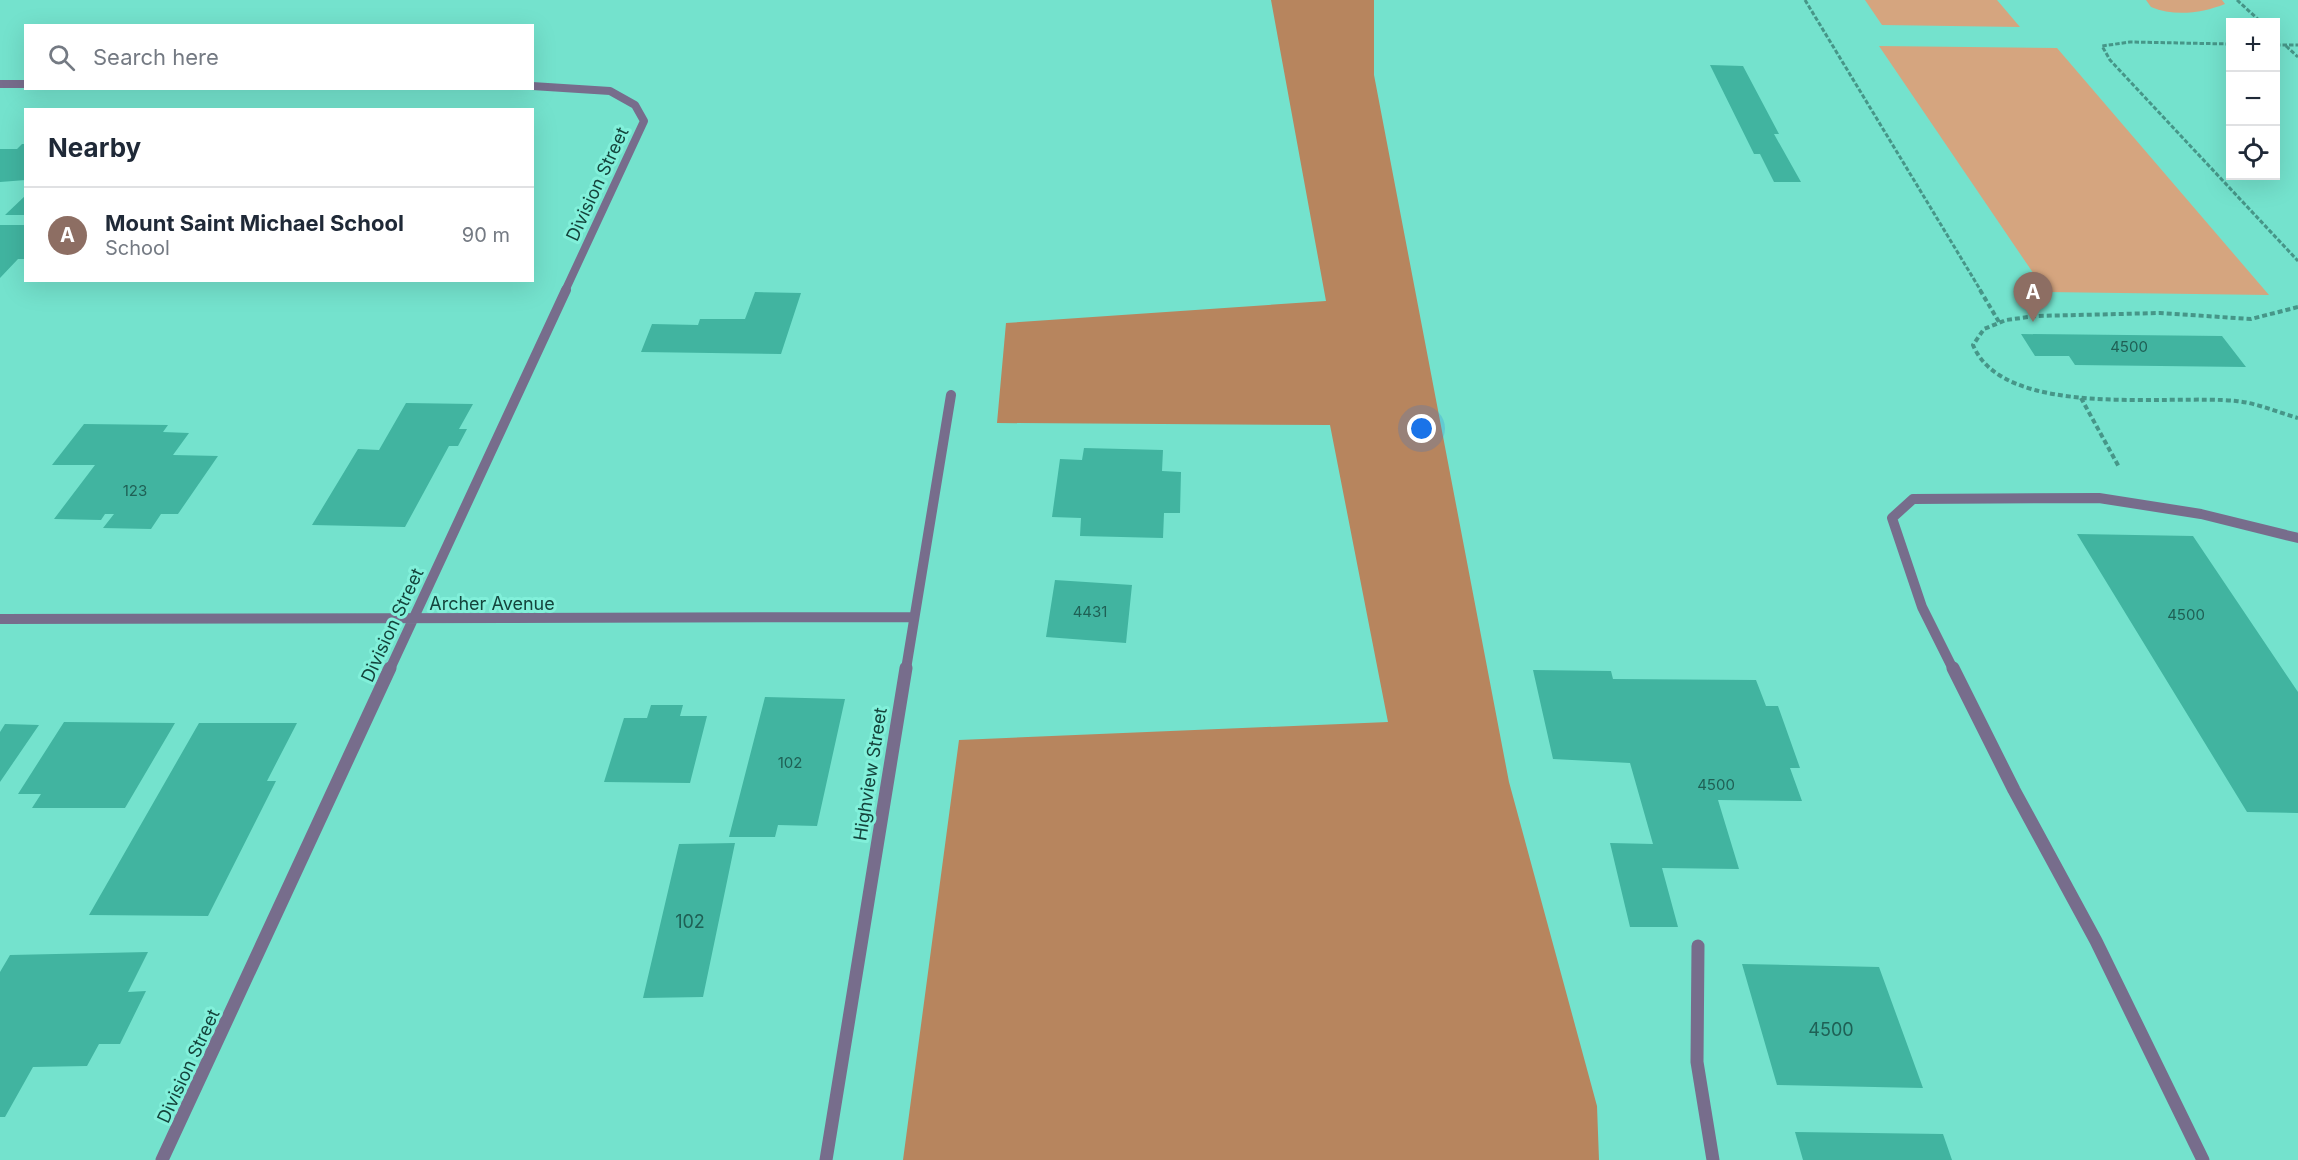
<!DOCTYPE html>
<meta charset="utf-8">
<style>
body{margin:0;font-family:Inter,sans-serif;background:#f2f2f3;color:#1f2937}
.controls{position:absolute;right:18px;top:18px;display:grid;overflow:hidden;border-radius:0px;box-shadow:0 6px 24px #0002}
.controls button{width:54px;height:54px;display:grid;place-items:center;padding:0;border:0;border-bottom:2px solid #e0e1e3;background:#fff;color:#1f2937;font:30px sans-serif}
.you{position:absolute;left:1422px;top:429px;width:21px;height:21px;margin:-15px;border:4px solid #fff;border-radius:50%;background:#1a73e8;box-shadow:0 0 0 9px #1a73e833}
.badge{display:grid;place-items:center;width:39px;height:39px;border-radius:50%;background:#ea580c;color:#fff;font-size:20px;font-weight:700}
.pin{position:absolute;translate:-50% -50px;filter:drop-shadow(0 2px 3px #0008)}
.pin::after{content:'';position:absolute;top:32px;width:21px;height:18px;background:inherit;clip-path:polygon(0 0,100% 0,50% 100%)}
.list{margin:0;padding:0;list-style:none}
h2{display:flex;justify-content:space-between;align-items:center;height:78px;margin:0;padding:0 24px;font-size:26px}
h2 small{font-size:20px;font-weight:400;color:#747a83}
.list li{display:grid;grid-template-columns:39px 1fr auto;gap:18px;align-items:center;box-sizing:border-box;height:96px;padding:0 24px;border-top:2px solid #e0e1e3}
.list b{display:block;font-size:22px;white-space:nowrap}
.list p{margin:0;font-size:20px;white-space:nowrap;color:#747a83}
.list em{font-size:20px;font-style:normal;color:#747a83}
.icon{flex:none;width:33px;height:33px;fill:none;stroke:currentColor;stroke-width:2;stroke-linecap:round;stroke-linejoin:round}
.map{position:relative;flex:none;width:2298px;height:1160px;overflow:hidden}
.search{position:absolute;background:#fff;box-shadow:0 6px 24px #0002;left:24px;top:24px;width:510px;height:66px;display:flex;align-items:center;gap:15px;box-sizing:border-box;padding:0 21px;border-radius:0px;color:#747a83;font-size:22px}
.panel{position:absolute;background:#fff;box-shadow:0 6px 24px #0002;left:24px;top:108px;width:510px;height:174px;border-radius:0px}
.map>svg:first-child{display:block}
.green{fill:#d5a57f}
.forest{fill:#b7855e}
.building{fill:#41b4a0}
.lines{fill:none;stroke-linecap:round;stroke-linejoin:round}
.path-far1{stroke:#469688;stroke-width:3;stroke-dasharray:4.5 2;stroke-linecap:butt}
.path{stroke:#469688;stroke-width:4;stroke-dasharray:5 3;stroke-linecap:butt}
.minor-far2{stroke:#776d8c;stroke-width:8}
.minor-far1{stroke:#776d8c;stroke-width:10}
.minor{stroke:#776d8c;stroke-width:13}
.labels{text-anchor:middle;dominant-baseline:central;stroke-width:6;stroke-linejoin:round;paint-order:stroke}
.number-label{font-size:15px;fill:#1f6055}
.street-label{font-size:18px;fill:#14443c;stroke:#82f0da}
.near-number-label{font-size:18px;fill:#1f6055}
</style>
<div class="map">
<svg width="2298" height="1160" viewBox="0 0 2298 1160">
<rect width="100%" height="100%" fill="#74e2cd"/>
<path class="green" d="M1865 0H1997L2020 27 1882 25Z
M2146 0H2222L2225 4C2202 13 2175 17 2151 7Z
M1879 46 2057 48 2269 295 2046 292Z"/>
<path class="forest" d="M1271 0H1374V75L1509 782 1597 1106 1599 1160H903L959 740 1388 722 1330 425 997 423 1006 323 1326 301Z"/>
<path class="building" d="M1710 65 1743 66 1779 134H1774L1801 182H1774L1760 154H1754Z
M22 144H26V180L0 182V149H17Z
M26 195V215H5Z
M0 225H26V259H18L0 278Z
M755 292 801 293 781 354 641 352 652 324 698 325 700 319H745Z
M2021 334 2222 336 2246 367 2075 365 2069 356H2035Z
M406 403 473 404 459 429H467L458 446H449L405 527 312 525 358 449 379 450Z
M84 424 168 425 163 432 189 433 173 455 218 456 178 514H161L151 529 103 528 114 514H105L101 520 54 519 95 465H52Z
M1084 448 1163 450 1162 471 1181 472 1180 513H1164L1163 538 1080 536 1081 518 1052 517 1060 459 1082 460Z
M2077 534 2193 536 2298 692V813L2247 812Z
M1055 580 1132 585 1126 643 1046 637Z
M1533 670 1611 671 1613 679 1756 680 1766 706H1778L1800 768H1790L1802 801 1718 800 1739 869 1662 868 1678 927H1630L1610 843 1653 844 1630 763 1553 759Z
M765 697 845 699 817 826 778 825 775 837H729Z
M651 705H683L680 716H707L690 783 604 782 624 718H647Z
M64 722 175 723 125 808H32L41 794H18Z
M199 723H297L267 781H276L208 916 89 915Z
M5 724 39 725 0 782V732Z
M735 843 703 997 643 998 679 844Z
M148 952 128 992 146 991 120 1044H99L87 1066 33 1067 5 1117H0V972L10 955Z
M1742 964 1879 967 1923 1088 1777 1085Z
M1795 1132 1943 1134 1952 1160H1803Z"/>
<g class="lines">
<path class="path-far1" d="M1805 0 1981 291
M2237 0 2261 22
M2230 44 2130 42 2102 46 2110 60 2298 261
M2276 45H2298
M2286 46 2298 57"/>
<path class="path" d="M1980 290 1999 322
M2298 307 2251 319 2160 313 2036 316 2006 320 1984 329 1973 345C2004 420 2169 394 2236 401 2257 403 2277 412 2298 418
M2081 398 2119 467"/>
<path class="minor-far2" d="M0 84H26
M532 86 610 91 635 105 644 121 565 291"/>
<path class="minor-far1" d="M0 619 913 617
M390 669 566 290
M906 669 951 395
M1953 669 1922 607 1892 518 1913 499 2099 498 2201 514 2298 538"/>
<path class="minor" d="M1953 668 2014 790 2096 941 2203 1160
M1698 946 1697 1062 1713 1160
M162 1160 390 668
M826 1160 906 668"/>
</g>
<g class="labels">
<g class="number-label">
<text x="2129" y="346">4500</text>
<text x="135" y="490">123</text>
<text x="1090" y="611">4431</text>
<text x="2186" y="614">4500</text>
<text x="790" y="762">102</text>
<text x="1716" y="784">4500</text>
</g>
<g class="street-label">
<text transform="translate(597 184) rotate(-65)">Division Street</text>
<text x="492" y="603">Archer Avenue</text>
<text transform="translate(392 625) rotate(-65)">Division Street</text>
<text transform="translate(870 774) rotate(-81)">Highview Street</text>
<text transform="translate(188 1066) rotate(-65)">Division Street</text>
</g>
<g class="near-number-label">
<text x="690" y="921">102</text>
<text x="1831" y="1029">4500</text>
</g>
</g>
</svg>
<div class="controls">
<button>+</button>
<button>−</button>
<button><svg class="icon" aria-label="locate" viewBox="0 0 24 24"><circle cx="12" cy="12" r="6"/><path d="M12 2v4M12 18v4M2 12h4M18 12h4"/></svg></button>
</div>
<div class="you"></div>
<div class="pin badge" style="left:2033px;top:322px;background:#8d6e63">A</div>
<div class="search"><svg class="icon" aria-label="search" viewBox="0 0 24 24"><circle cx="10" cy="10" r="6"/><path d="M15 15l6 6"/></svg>Search here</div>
<section class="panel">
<h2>Nearby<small></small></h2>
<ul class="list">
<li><span class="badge" style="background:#8d6e63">A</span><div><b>Mount Saint Michael School</b><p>School</p></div><em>90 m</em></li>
</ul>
</section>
</div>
